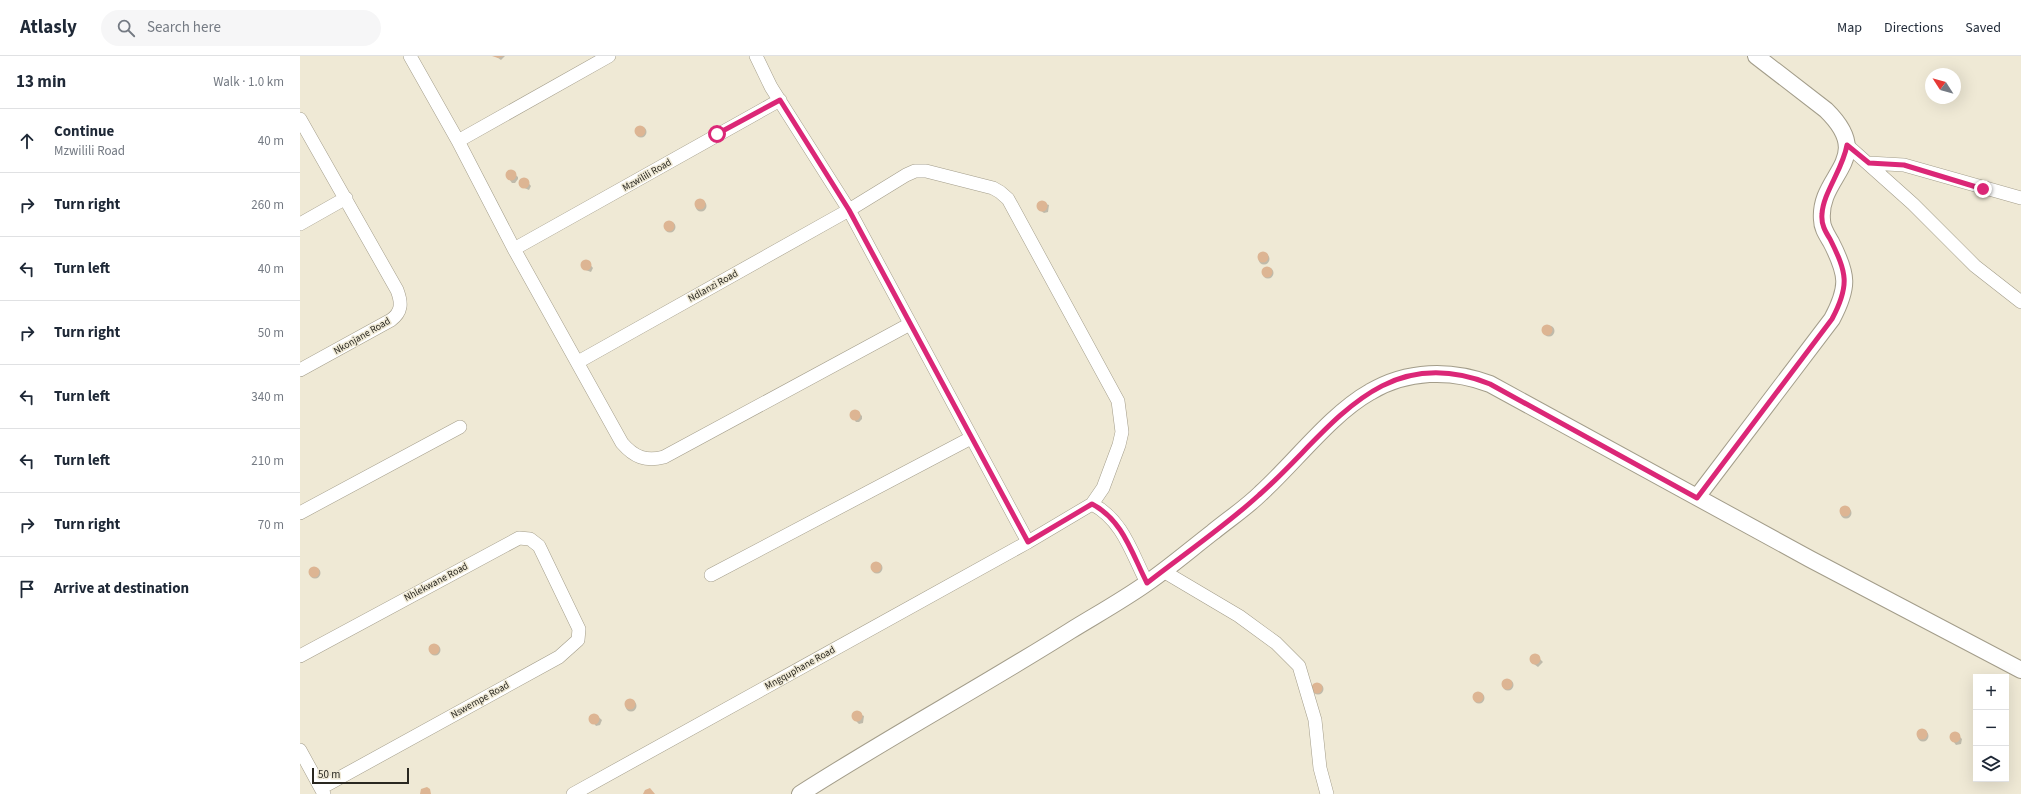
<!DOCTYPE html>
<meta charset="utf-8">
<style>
body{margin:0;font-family:"Source Sans 3",sans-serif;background:#f6f6f7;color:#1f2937}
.controls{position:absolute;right:12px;bottom:12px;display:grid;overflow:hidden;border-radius:0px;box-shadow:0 4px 16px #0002}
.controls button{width:36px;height:36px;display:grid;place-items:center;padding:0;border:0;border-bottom:1px solid #e0e1e3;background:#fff;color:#1f2937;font:20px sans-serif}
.compass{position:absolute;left:1625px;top:12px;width:36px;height:36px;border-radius:50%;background:#fff;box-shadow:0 4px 16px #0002;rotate:306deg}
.scale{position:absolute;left:12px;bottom:10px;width:97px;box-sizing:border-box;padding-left:4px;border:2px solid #292720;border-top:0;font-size:11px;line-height:14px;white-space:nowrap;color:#292720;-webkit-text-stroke:3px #efe9d5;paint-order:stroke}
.stop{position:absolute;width:12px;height:12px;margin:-9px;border:3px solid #db2777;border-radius:50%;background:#fff}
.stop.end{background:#db2777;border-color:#fff;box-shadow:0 1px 4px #0008}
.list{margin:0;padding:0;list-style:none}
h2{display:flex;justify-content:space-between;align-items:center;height:52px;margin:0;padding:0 16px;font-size:17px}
h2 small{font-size:13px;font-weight:400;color:#747a83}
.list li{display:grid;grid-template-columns:26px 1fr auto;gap:12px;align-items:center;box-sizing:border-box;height:64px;padding:0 16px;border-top:1px solid #e0e1e3}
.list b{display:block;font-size:15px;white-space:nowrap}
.list p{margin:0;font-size:13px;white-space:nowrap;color:#747a83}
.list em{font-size:13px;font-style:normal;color:#747a83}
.icon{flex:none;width:22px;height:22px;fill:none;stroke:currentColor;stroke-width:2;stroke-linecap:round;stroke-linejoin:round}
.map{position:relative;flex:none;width:1721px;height:738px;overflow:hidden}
header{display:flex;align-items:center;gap:24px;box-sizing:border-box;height:56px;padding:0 20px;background:#fff;border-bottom:1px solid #e0e1e3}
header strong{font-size:19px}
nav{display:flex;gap:22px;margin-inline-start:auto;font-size:14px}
.search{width:280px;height:36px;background:#f6f6f7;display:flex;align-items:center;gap:10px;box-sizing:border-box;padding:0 14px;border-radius:22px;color:#747a83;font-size:15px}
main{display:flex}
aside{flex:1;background:#fff}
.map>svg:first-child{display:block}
.shadow{fill:#0003}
.building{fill:#ddb593}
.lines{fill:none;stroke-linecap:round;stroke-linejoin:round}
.minor-casing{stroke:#a39d8a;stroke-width:14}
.tertiary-casing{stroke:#a39d8a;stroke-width:18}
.minor{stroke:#fff;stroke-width:13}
.tertiary{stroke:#fff;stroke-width:16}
.route{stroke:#db2777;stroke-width:5}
.labels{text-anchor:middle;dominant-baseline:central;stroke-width:3;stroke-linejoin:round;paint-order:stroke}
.street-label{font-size:10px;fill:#292720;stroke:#efe9d5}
</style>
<header>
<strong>Atlasly</strong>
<div class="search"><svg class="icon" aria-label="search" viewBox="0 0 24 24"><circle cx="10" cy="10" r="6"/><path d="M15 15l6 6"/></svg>Search here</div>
<nav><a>Map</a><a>Directions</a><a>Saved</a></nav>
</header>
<main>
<aside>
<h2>13 min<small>Walk · 1.0 km</small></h2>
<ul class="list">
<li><svg class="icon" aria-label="ahead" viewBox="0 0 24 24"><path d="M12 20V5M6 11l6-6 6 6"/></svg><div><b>Continue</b><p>Mzwilili Road</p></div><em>40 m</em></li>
<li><svg class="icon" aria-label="right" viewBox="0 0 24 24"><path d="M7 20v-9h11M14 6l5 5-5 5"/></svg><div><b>Turn right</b></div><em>260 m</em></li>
<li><svg class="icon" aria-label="left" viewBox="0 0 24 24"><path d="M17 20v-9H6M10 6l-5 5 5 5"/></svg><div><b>Turn left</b></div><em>40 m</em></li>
<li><svg class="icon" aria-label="right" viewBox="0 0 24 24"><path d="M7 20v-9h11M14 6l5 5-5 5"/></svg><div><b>Turn right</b></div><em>50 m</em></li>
<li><svg class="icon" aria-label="left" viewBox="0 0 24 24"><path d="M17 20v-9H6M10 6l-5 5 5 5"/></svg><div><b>Turn left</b></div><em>340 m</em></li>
<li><svg class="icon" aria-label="left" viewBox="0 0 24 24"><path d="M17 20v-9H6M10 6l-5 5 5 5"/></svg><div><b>Turn left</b></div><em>210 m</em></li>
<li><svg class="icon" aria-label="right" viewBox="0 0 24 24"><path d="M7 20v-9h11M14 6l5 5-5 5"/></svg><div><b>Turn right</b></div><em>70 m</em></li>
<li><svg class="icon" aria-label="arrive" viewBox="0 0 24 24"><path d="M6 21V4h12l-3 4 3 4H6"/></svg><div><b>Arrive at destination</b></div></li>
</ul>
</aside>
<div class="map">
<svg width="1721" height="738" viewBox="0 0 1721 738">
<rect width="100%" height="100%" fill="#efe9d5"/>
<path class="shadow" d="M195 0H205L201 4Z
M335.5 76a5.5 5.5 0 1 1 11 0a5.5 5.5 0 1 1-11 0Z
M211 115 218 121V123L215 127H212L206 119Z
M224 122 231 130 229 134 220 130 219 127 222 123Z
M395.5 150a5.5 5.5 0 1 1 11 0a5.5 5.5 0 1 1-11 0Z
M740 146 749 149 748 156 744 157 741 155 738 149Z
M364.5 171a5.5 5.5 0 1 1 11 0a5.5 5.5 0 1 1-11 0Z
M958.5 203a5.5 5.5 0 1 1 11 0a5.5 5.5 0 1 1-11 0Z
M287 205 293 212 291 216 283 213 281 209Z
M962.5 217a5.5 5.5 0 1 1 11 0a5.5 5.5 0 1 1-11 0Z
M1243.5 275a5.5 5.5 0 1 1 11 0a5.5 5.5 0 1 1-11 0Z
M556 354 562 360V363L559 366H556L550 358Z
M1540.5 457a5.5 5.5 0 1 1 11 0a5.5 5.5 0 1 1-11 0Z
M571.5 512a5.5 5.5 0 1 1 11 0a5.5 5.5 0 1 1-11 0Z
M9.5 517a5.5 5.5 0 1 1 11 0a5.5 5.5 0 1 1-11 0Z
M129.5 594a5.5 5.5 0 1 1 11 0a5.5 5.5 0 1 1-11 0Z
M1236 599 1243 606 1238 611 1231 606 1230 603 1232 600Z
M1202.5 629a5.5 5.5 0 1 1 11 0a5.5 5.5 0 1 1-11 0Z
M1012.5 633a5.5 5.5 0 1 1 11 0a5.5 5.5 0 1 1-11 0Z
M1173.5 642a5.5 5.5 0 1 1 11 0a5.5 5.5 0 1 1-11 0Z
M325.5 650a5.5 5.5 0 1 1 11 0a5.5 5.5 0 1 1-11 0Z
M555 656 564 660 563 667 559 668 556 665 553 660Z
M295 658 302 664 300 669 296 670 290 662Z
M1617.5 680a5.5 5.5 0 1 1 11 0a5.5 5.5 0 1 1-11 0Z
M1656 677 1662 683 1661 688 1656 689 1650 681Z"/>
<path class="building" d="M192 0H204L198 2Z
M334.5 75a5.5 5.5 0 1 1 11 0a5.5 5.5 0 1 1-11 0Z
M205.5 119a5.5 5.5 0 1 1 11 0a5.5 5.5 0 1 1-11 0Z
M218.5 127a5.5 5.5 0 1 1 11 0a5.5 5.5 0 1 1-11 0Z
M394.5 148a5.5 5.5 0 1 1 11 0a5.5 5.5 0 1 1-11 0Z
M736.5 150a5.5 5.5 0 1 1 11 0a5.5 5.5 0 1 1-11 0Z
M363.5 170a5.5 5.5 0 1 1 11 0a5.5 5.5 0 1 1-11 0Z
M957.5 201a5.5 5.5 0 1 1 11 0a5.5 5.5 0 1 1-11 0Z
M280.5 209a5.5 5.5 0 1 1 11 0a5.5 5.5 0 1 1-11 0Z
M961.5 216a5.5 5.5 0 1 1 11 0a5.5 5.5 0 1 1-11 0Z
M1241.5 274a5.5 5.5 0 1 1 11 0a5.5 5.5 0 1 1-11 0Z
M549.5 359a5.5 5.5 0 1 1 11 0a5.5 5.5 0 1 1-11 0Z
M1539.5 455a5.5 5.5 0 1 1 11 0a5.5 5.5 0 1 1-11 0Z
M570.5 511a5.5 5.5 0 1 1 11 0a5.5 5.5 0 1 1-11 0Z
M8.5 516a5.5 5.5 0 1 1 11 0a5.5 5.5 0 1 1-11 0Z
M128.5 593a5.5 5.5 0 1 1 11 0a5.5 5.5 0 1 1-11 0Z
M1229.5 603a5.5 5.5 0 1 1 11 0a5.5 5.5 0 1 1-11 0Z
M1201.5 628a5.5 5.5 0 1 1 11 0a5.5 5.5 0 1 1-11 0Z
M1011.5 632a5.5 5.5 0 1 1 11 0a5.5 5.5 0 1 1-11 0Z
M1172.5 641a5.5 5.5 0 1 1 11 0a5.5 5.5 0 1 1-11 0Z
M324.5 648a5.5 5.5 0 1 1 11 0a5.5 5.5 0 1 1-11 0Z
M551.5 660a5.5 5.5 0 1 1 11 0a5.5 5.5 0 1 1-11 0Z
M288.5 663a5.5 5.5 0 1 1 11 0a5.5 5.5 0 1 1-11 0Z
M1616.5 678a5.5 5.5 0 1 1 11 0a5.5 5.5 0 1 1-11 0Z
M1649.5 681a5.5 5.5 0 1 1 11 0a5.5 5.5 0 1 1-11 0Z
M127 731 130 733 131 738H120L121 733Z
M350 732 355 738H343L345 734Z"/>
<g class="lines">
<defs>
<path id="minor" d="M110 0 158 85 214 193 322 387C334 401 346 406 364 401L610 268
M456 0 471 31 549 154 728 486
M0 63 97 234C102 247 102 256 91 264L0 314
M158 85 309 0
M1547 89 1613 148 1675 210 1721 246
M1569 107 1604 109 1721 142
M0 168 46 142
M214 193 480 44
M792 448C823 464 832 498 847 527
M0 457 160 371
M863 515 939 560 976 587 999 610 1015 664 1020 712 1027 738
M411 519 671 382
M0 600 219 482 230 483 239 490 279 573 278 584 259 601 21 732
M0 694 24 738
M273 738 728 486 792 448 803 432 819 389 822 376 818 345 708 143 700 136 693 132 626 115H615L606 119 549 154 278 306"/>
<path id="tertiary" d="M1397 441 1532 263C1549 231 1548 219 1531 186 1527 179 1522 172 1522 164 1518 118 1577 104 1526 54L1456 0
M500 738C589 681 681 631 770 575 796 559 823 544 847 527 870 511 891 493 913 476 929 463 947 451 961 437 995 406 1031 358 1070 336 1107 314 1151 313 1190 328L1510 503 1721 614"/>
</defs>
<use href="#minor" class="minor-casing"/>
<use href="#tertiary" class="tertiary-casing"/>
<use href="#minor" class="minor"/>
<use href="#tertiary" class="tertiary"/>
</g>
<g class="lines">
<path class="route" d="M417 78 480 44 549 154 728 486 792 448C823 464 832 498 847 527 884 498 924 471 959 439 1029 378 1079 284 1190 328L1397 442 1532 263C1550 229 1547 217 1530 183 1525 175 1521 168 1522 158 1523 137 1543 113 1547 89L1569 107 1604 109 1683 133"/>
</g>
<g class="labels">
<g class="street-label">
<text transform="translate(347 119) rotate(-30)">Mzwilili Road</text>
<text transform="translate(413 230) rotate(-29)">Ndlanzi Road</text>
<text transform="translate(62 280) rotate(-30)">Nkonjane Road</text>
<text transform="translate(136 526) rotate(-28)">Nhlekwane Road</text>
<text transform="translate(500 612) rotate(-29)">Mngquphane Road</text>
<text transform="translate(180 644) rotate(-29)">Nswempe Road</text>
</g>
</g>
</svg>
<div class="controls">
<button>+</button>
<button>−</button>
<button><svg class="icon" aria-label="layers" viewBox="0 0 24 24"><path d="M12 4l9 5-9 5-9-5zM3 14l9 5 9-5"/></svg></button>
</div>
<svg class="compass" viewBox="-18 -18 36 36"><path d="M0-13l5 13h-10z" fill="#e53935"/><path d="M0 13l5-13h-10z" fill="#747a83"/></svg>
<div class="scale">50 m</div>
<div class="stop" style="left:417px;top:78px"></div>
<div class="stop end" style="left:1683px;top:133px"></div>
</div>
</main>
